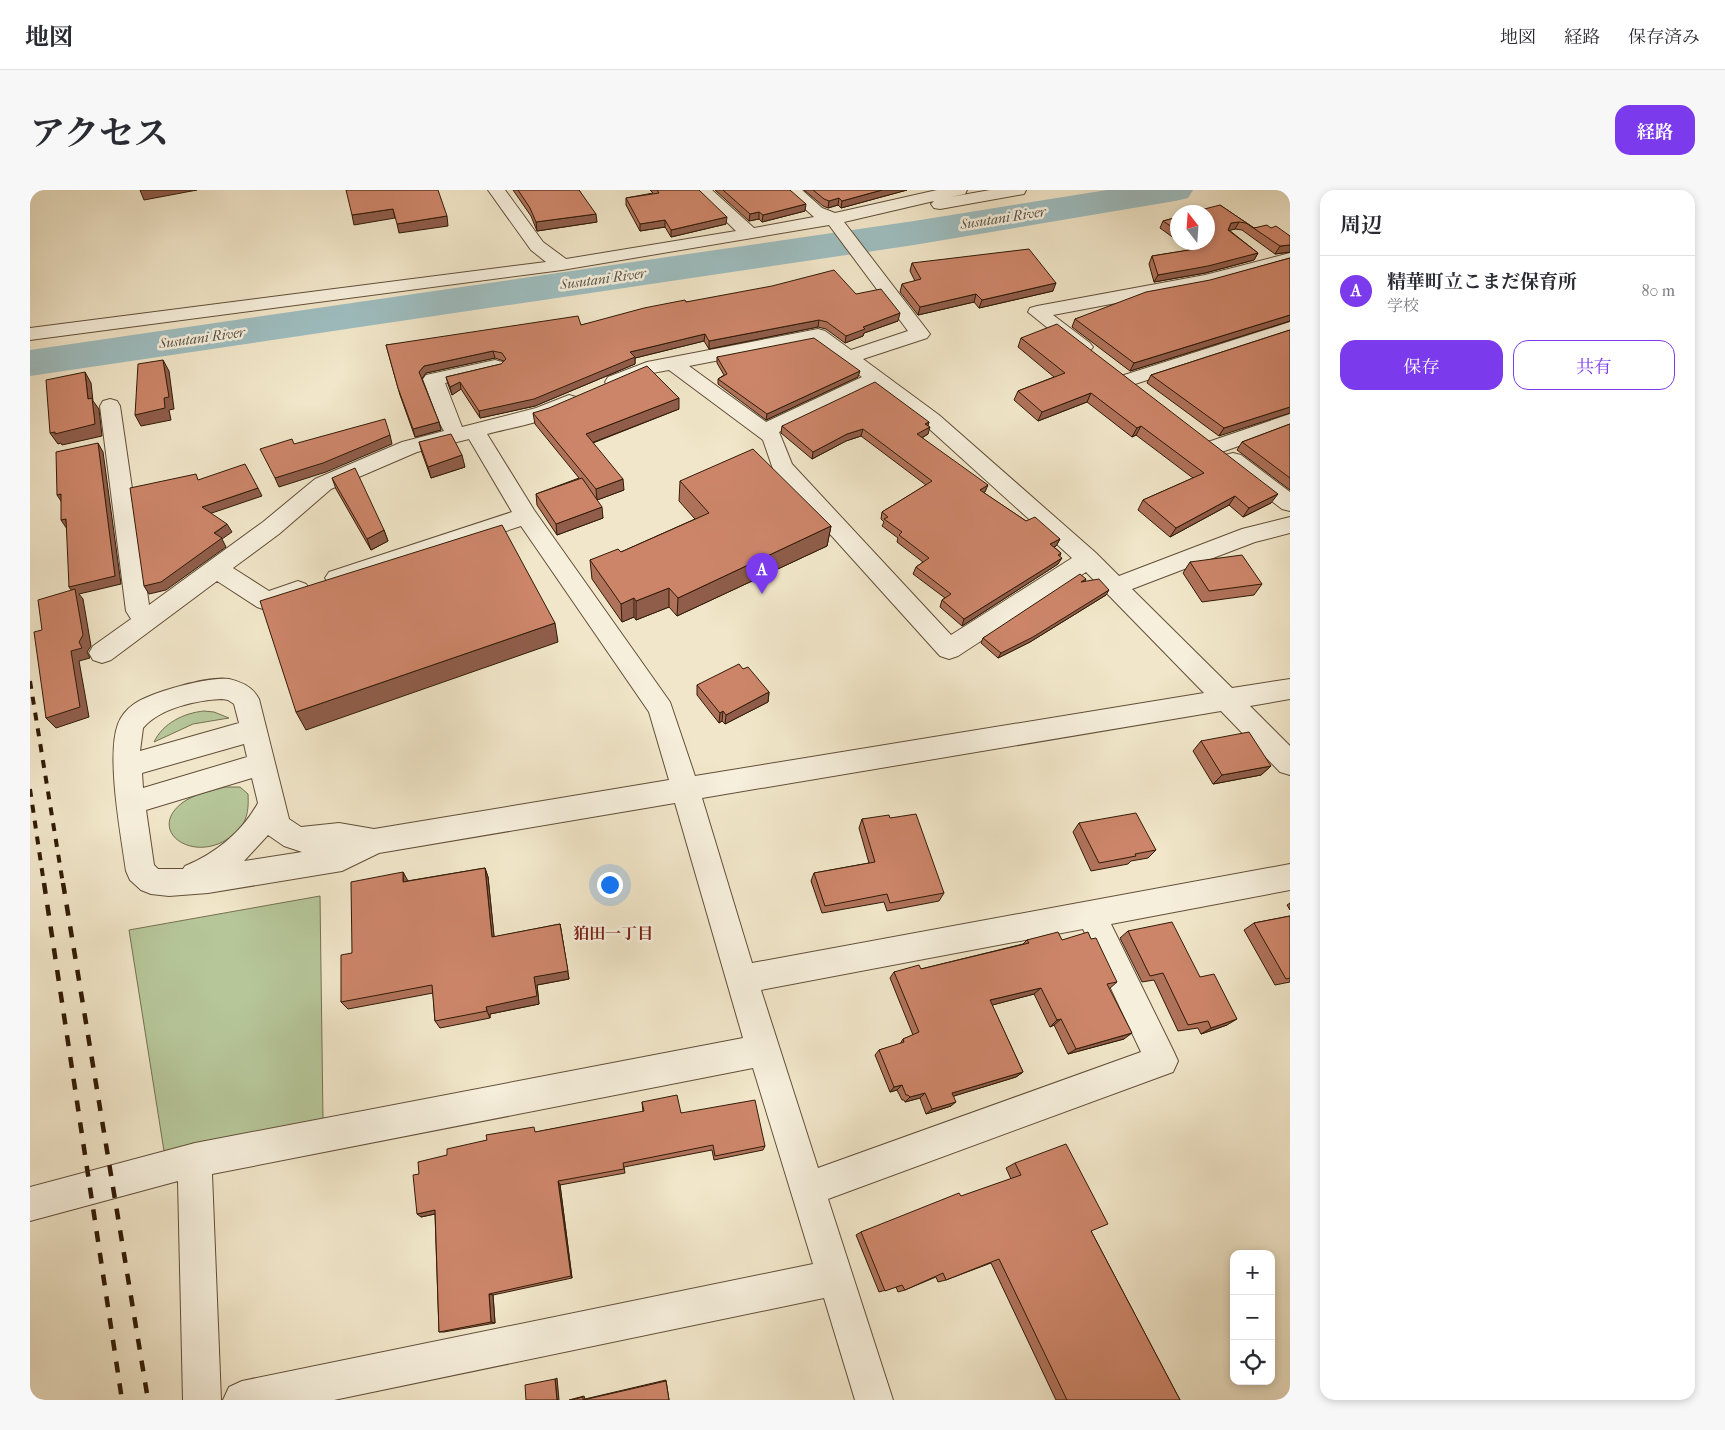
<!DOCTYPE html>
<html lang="ja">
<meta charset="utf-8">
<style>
body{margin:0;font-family:"IM FELL French Canon","Noto Serif JP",serif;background:#f7f7f7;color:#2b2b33}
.controls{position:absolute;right:15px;bottom:15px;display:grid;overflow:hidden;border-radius:10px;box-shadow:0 2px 8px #0003}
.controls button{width:45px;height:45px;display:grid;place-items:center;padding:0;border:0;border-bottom:1px solid #e1e1e2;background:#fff;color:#2b2b33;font:25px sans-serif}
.compass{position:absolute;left:1140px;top:15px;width:45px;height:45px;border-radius:50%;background:#fff;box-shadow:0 2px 8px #0003;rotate:343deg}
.you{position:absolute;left:579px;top:694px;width:18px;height:18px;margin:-12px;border:4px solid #fff;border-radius:50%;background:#1a73e8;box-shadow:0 0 0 8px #1a73e833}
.badge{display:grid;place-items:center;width:32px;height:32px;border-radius:50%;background:#7c3aed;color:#fff;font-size:16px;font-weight:700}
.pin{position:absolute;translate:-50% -41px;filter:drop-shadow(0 1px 2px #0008)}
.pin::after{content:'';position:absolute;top:26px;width:18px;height:15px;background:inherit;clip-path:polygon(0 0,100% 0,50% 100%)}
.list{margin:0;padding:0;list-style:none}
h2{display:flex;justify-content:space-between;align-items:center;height:65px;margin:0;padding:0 20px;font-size:21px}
h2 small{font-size:16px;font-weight:400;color:#7c7c81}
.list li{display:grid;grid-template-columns:32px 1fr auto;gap:15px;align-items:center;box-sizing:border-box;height:70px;padding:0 20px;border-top:1px solid #e1e1e2}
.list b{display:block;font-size:19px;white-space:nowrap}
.list p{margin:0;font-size:16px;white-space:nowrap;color:#7c7c81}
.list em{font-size:16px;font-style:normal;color:#7c7c81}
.actions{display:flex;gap:10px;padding:15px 20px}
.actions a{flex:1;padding:11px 0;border:1px solid #7c3aed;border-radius:15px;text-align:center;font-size:18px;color:#7c3aed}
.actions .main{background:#7c3aed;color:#fff}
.icon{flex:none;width:28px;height:28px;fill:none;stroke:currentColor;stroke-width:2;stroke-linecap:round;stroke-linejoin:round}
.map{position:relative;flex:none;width:1260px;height:1210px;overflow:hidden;border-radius:15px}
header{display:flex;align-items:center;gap:30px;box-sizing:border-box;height:70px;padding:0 25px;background:#fff;border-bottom:1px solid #e1e1e2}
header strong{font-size:24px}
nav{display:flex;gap:28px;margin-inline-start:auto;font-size:18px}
.intro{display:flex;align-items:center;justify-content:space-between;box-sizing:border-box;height:120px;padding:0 30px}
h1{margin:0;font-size:35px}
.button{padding:12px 22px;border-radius:15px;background:#7c3aed;color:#fff;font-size:18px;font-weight:700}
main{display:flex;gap:30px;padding:0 30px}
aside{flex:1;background:#fff;border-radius:15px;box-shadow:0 2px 8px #0003}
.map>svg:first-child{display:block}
.green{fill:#b6c699;stroke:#747050}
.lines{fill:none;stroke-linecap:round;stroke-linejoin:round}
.river{fill:#9ebdbf;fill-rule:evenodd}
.minor-casing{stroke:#624e38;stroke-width:2}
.minor{fill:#f6efdc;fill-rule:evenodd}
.rail-far1{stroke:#321b07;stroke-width:4;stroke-dasharray:8 8;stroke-linecap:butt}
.rail{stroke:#321b07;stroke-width:4.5;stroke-dasharray:11 11;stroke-linecap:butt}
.wall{fill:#af725a;stroke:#321b07}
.shaded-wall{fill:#8f5d4a;stroke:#321b07}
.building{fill:#cc8569;stroke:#321b07}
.labels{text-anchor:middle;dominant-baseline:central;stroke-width:5;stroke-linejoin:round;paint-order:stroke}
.far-water-label{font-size:14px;font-style:italic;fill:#585447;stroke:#f6efdc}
.neighbourhood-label{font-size:16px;font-weight:bold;fill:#7a1f14;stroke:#f6efdc}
</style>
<header>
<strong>地図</strong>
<nav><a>地図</a><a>経路</a><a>保存済み</a></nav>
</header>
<div class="intro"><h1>アクセス</h1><a class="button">経路</a></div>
<main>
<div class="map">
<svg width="1260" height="1210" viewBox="0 0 1260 1210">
<rect width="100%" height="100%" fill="#f1e6c9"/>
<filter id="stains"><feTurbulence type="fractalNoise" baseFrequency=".004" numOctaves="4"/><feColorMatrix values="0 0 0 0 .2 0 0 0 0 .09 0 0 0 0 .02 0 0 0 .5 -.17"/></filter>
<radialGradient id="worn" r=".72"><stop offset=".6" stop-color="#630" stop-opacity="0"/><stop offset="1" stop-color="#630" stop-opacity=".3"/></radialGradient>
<path class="green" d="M174 521 184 522 199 528 163 534 124 552C133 533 154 523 174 521Z
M195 597H210L218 604C219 621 217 634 203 645 166 676 115 642 152 613 164 604 181 601 195 597Z
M290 706 293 930 134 961 99 740Z"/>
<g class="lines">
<path class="river" d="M1077 0H1163L1158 8 1145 11 884 55 0 186V160L884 31Z"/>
<defs>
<path id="minor" d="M458 0H475L513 52 536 69 706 41 664 0H682L724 38 784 27 754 0H772L792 18 805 23 907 0H937L935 4 921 7 960 0H996L994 4 988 5 910 19 904 18 901 14 904 11 814 32 900 144 897 148 833 169 909 225 1066 363 1089 386 1212 339 1260 327V343L1225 352 1102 399 1202 498 1260 489V509L1220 516 1260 556V585L1250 582 1191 521 672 608 722 773 1260 674V700L1081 734 1143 860 1148 871 1143 882 798 1009 863 1210H825L794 1108 304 1210H193L199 1197 212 1191 783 1074 723 878 182 984 191 1210H153L148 991 0 1031V997L165 953 713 848 645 613 349 663 312 681 178 703 139 706 121 704 111 700 100 690 96 681C91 645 76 566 88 534 91 526 97 519 104 514 121 502 179 486 199 489 212 492 223 497 229 509L259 629 271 637 309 633 344 639 639 590 619 522 491 336 307 397 299 394 295 388 299 382 482 322 439 249 387 262 301 299 249 344 203 378 239 401 268 391 276 394 280 400 276 406 236 420 227 417 187 391 81 470 72 473 63 470 59 463 63 456 101 429 96 421 70 216 73 211 80 209 87 211 90 216 119 415 233 332 285 289 372 252 414 241 409 232 393 189 396 185 465 170 472 172 475 176 472 180 415 193 432 237 506 218 539 205 546 207 549 212C540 227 476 239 457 244L504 320 640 512 665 586 1174 503 1056 382 928 466 919 469 910 466 744 282 733 250 639 180C633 181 628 182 623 183 608 188 594 201 578 197L575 192 578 187 617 172 788 139 795 141 821 160 878 141 799 35 532 80 0 150V138L516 72 501 60ZM784 152 832 187 736 232 659 176ZM844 197 895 235 1042 368 921 445 762 274 749 242ZM192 509 198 510 204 514 209 533 110 561 113 538C130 518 167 510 192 509ZM214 554 217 567 113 598 112 583ZM222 588 228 613C212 642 185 664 155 676L153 679H128L124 675 116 620ZM238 645 254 656 272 662 214 671ZM1053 739 1111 862 788 978 731 800Z
M1260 63V74L1176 96 1023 125 1060 153 1063 157 1060 161 1053 163 1046 161 998 122 1000 118 1007 116 1175 85Z
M1260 132V144L1105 194 1098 196 1091 194 1088 190 1091 186Z
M1260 224V238L1186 264 1178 262 1175 257 1178 252Z
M1203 263 1211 265 1260 302V321L1252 319 1195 275 1192 270 1195 265Z"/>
</defs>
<use href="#minor" class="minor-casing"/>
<use href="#minor" class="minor"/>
<path class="rail-far1" d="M0 491 33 694
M0 599 14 694"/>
<path class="rail" d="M14 693 92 1210
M33 693 118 1210"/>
</g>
<path class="wall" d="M483 0H549L567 32 507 41 501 26Z
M620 0H669L696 34 641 47 635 37 610 41 596 15V8L623 3Z
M685 0H760L775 21 732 32 729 29 719 31Z
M774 0H877L811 18 808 15 798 18 793 16Z
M1190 15 1224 38H1241L1260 46V62L1245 64 1212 40 1205 39 1199 40 1228 63 1224 70 1175 83 1124 92 1119 74 1122 66 1160 60 1149 52H1178Z
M1148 27V51L1130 38 1133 31Z
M1260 68V131L1100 181 1042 137 1045 129Z
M882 73 1023 101 949 118 944 112 888 125 870 102 872 94 885 91 880 81Z
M826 104 868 131 834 143 833 146 815 153 796 139 788 137 679 159 674 151 605 168V174L505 216 450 228 431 199 422 205 418 194 416 187 471 174 474 171 465 168 396 183 392 189 409 232 411 240 385 247 370 205 356 155 551 135 656 112Z
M1260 140 1189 246 1117 193 1121 185Z
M991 148 1241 313 1213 327 1199 315 1140 347 1108 320 1113 310 1163 288 1106 245 1102 247 1057 212 1008 231 984 210 988 201 1024 187 988 157Z
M687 167 828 187 736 230 688 194V189L694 185 687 173Z
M649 219 563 253 594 300 567 310 573 328 527 345 507 315 506 304 549 288 505 234 503 223Z
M899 232 898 235V244L892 248 955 302 954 303 996 331 1030 349 1026 356 1024 357 1031 363 1030 366 1028 374 932 436 910 417 912 410 915 408 883 384 886 377 893 372 867 352 868 348 852 336 854 332 851 329 852 322 896 295 831 246 816 251 782 269 751 243 752 236Z
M1260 234V300L1207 260 1212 252Z
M389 252 435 277 401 288 392 263Z
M302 288 354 340 358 351 341 360 306 299Z
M650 291 801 336 797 356 647 426 639 417 606 430 604 427 592 432 562 389 560 370 591 362 665 329 649 311Z
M1160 372 1232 394 1224 405 1172 412 1153 383Z
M1056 389 1055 391 1076 405 1000 452 968 468 951 453 953 448Z
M713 479 739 502 738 512 695 534 692 531 689 533 667 505V495Z
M1171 551 1241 576 1231 585 1183 594 1163 561Z
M860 628 914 703 909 711 857 721 854 712 792 723 781 691 784 683 839 673 829 638 832 629Z
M1049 633 1126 660 1118 668 1101 671 1098 674 1061 681 1043 642Z
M455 678 458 687 464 747 530 734 539 789 507 795 509 814 460 824V828L410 838 405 831 403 803 318 819 311 812 322 763 373 682 377 691Z
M1260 713V720L1257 715Z
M1260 726V792L1245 795 1214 740 1224 733Z
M1098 741 1170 787 1197 835 1171 844 1168 838 1148 841 1124 790 1112 792 1090 748Z
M997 750H1032L1087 792 1079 799 1094 849 1038 864 1024 835 1020 837 1004 804 962 815 993 882 986 887 924 906 921 916 896 924 890 908 875 912 874 910H872L867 900 860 902 845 865 849 860 870 854 873 849 883 845 860 788 864 782 891 779 993 754Z
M612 912 651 923 735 956 733 960 684 970 682 960 594 977 595 983 530 995 542 1088 463 1105 465 1133 414 1142H409L405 1024 391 1027 389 984 417 965 457 950 506 942 613 922Z
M985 973 1061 1041 1150 1210H1026L961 1073 916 1090 908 1092 906 1087 875 1100 868 1102 866 1097 849 1102 826 1045 831 1042 981 989 976 978Z
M636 1190 639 1210H539L554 1206 555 1209Z"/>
<path class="shaded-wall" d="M110 0H167L114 10Z
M852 0H877L811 18 812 11Z
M809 8 808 15 798 18 799 11Z
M776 14 775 21 732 32 733 25Z
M363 19 365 28 324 35 322 25Z
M729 22V29L719 31 720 24Z
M566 24 567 32 507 41 506 32Z
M417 26 418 36 369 43 367 34Z
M697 27 696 34 641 47V40Z
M635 30V37L610 41V34Z
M1209 32 1205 39 1198 41 1201 33Z
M1260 55V62L1245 64 1250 56Z
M1228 63 1224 70 1175 83 1124 92 1128 85Z
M1026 93 1023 101 949 118 952 110Z
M946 104 944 112 888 125 890 117Z
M870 123 868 131 834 143 833 146 815 153 816 146 833 137Z
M1260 125V131L1100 181 1104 173Z
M789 130 788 137 679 159V151Z
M675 144 674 151 605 168V174L505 216 450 228 449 221 600 162Z
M463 161 465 168 396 183 391 190 389 182 394 176Z
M133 170 139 181 144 219 139 220 141 230 111 236 105 225 134 208Z
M830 181 828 187 736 230 737 224Z
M55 182 61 193 63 211 69 219 72 246 32 255 31 253 28 254 20 243 58 209Z
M430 192 431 199 422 205 420 197Z
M1061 203 1057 212 1008 231 1012 222Z
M649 208V219L556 255V244Z
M1260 217V223L1189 246 1194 238Z
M409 232 411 240 385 247 383 239Z
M899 232 897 239 900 237 898 244 885 252 887 244 895 234Z
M1111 236 1106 245 1102 247 1107 238Z
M833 239 831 246 816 251 782 269 783 262 817 244Z
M360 245 362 254 296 282 249 297 245 288Z
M68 253 73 262 91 394 49 404 53 409 61 456 57 462 60 468 49 471 59 527 26 538 16 528 41 461 49 452 45 405 39 397Z
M432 265 435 277 401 288 398 277Z
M593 289 594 300 567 310 566 299Z
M958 295 955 302 947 307 950 300Z
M228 298 232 306 176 325 172 317Z
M31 304 33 314 27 305Z
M1248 304 1241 313 1213 327 1219 318Z
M1205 306 1199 315 1140 347 1146 338Z
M572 317 573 328 527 345 526 334Z
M36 329 37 339 31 330Z
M197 334 202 342 192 349 196 357 136 400 119 404 114 396Z
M801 336 797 356 647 426 648 408Z
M354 340 358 351 341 360 337 349Z
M1030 349 1026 356 1016 361 1020 354Z
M1032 368 1028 374 932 436 934 429Z
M639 398V417L606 430V411Z
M1079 400 1076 405 1000 452 968 468 971 463Z
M604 408V427L592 432 591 414Z
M525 433 528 452 276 540 266 522Z
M739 502 738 512 695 534 696 525Z
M693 521 692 531 689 533 690 523Z
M1241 576 1231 585 1183 594 1192 585Z
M455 678 458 687 465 755 462 747Z
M373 682 378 691 373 692Z
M530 734 539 789 507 795 509 814 460 824V828L457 821 456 817 504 787Z
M1011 798 1004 804 955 817 960 810Z
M1031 829 1024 835 1020 837 1027 830Z
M1207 829 1197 835 1171 844 1181 838Z
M1102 843 1094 849 1038 864 1046 859Z
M993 882 986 887 917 908 922 903Z
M872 895 867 900 860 902 864 897Z
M895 903 890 908 875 912 880 907Z
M926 912 921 916 896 924 902 919Z
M528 991 530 995 542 1088 541 1086Z
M405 1020 409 1023 391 1027 387 1024Z
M459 1104 463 1105 465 1133 461 1132Z
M527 1188 529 1210H527L525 1189Z"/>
<path class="building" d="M316 0H408L417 26 367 34 363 19 322 25Z
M488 0H549L566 24 506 32 500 18Z
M627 0H669L697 27 641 40 635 30 610 34 596 8 629 3Z
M693 0H760L776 14 733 25 729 22 720 24Z
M783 0H852L812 11 809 8 799 11 794 9Z
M1190 15 1224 38 1237 35 1241 38 1246 36 1260 46V55L1250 56 1216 33 1209 32 1201 33 1198 40 1228 63 1178 76 1128 85 1122 66 1171 58 1163 52H1178V22H1163Z
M1148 27V41L1133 31Z
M999 59 1026 93 952 110 946 104 890 117 872 94 891 89 882 73Z
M1260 68V125L1104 173 1045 129 1116 102 1180 90Z
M804 80 826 104 851 99 870 123 833 137 835 139 816 146 797 132 789 130 679 151 675 144 600 162 605 167 504 209 449 221 430 192 420 197 416 187 471 174 476 169 472 163 463 161 394 176 389 182 409 232 383 239 368 198 356 155 548 126 551 135 614 118 655 110 656 112 742 96Z
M1027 134 1248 304 1219 318 1205 306 1146 338 1113 310 1174 283 1111 236 1107 238 1061 203 1012 222 988 201 1035 183 991 148Z
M1260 140V217L1194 238 1121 185Z
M784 148 830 181 737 224 688 189 697 184 687 167Z
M133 170 139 207 134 208 135 218 105 225 108 174Z
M617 176 649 208 556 244 593 289 566 299 503 223 519 218Z
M55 182 58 209 62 208 65 234 25 244V242L20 243 16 190Z
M845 192 899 232 895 234 900 237 887 244 958 295 950 300 996 331 1005 327 1030 349 1020 354 1031 363 1028 365 1032 368 934 429 912 410 921 404 886 377 899 368 869 345 872 342 854 329 858 327 852 322 902 291 833 239 817 244 783 262 752 236Z
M355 229 360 245 293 273 245 288 230 259 262 249 264 254Z
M1260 234V288L1212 252Z
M421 244 432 265 398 277 389 252Z
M68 253 85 386 39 397 36 329 31 330V304L27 305 26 262Z
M723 259 801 336 648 408 639 398 606 411 604 408 591 414 560 370 588 359 591 362 679 323 650 291Z
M215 274 228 298 172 317 197 334 184 343 192 348 131 392 114 396 100 298 166 284 168 290Z
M325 278 354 340 337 349 302 288Z
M552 288 572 317 526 334 506 304Z
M472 335 525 433 266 522 230 411Z
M1212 365 1232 394 1179 401 1160 372Z
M1050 384 1056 389 1051 392 1069 389 1079 400 1003 447 971 463 953 448Z
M45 399 53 445 49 452 52 458 41 461 50 517 16 528 4 442 12 440 8 410Z
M709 474 713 479 718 477 739 502 696 525 693 521 690 523 667 495Z
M1219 542 1241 576 1192 585 1171 551Z
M1106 623 1126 660 1105 664 1106 666 1069 673 1049 633Z
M886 624 914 703 860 713 857 704 795 716 784 683 845 672 832 629 859 625 860 628Z
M455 678 462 747 530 734 538 781 504 787 507 806 456 817 457 821 405 831 402 795 311 812V765L322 763 321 692 373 682V692Z
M1260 726V788L1256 789 1224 733Z
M1142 732 1170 787 1184 784 1207 829 1181 838 1178 831 1158 835 1133 783 1120 786 1098 741Z
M1028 742 1032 750 1058 742 1061 749 1066 748 1087 792 1077 794 1102 843 1046 859 1031 829 1027 830 1011 798 960 810 993 882 922 903 926 912 902 919 895 903 880 907 878 905H876L872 895 864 897 849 860 874 852 873 849 889 842 864 782 889 775 891 779 999 753 997 750Z
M647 905 651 923 725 910 735 956 685 966 683 955 593 973 594 979 528 991 541 1086 459 1104 461 1132 409 1142 405 1020 387 1024 383 985 389 984 388 972 417 965V959L457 950 456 945 504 937 505 942 614 921 612 912Z
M1036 954 1078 1034 1061 1041 1150 1210H1037L969 1069 916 1090 913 1083 875 1100 872 1095 855 1101 831 1042 929 1003 931 1006 991 985 985 973Z
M525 1189 527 1210H496L495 1195Z
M636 1191 639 1210H553Z
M553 1207V1210H541Z"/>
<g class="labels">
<g class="far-water-label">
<text transform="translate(973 28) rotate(-9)">Susutani River</text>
<text transform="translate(573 89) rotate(-8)">Susutani River</text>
<text transform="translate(172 148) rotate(-8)">Susutani River</text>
</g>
<g class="neighbourhood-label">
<text x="583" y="743">狛田一丁目</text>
</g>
</g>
<rect width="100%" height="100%" filter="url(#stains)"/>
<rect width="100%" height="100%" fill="url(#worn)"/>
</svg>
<div class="controls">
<button>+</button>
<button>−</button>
<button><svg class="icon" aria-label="locate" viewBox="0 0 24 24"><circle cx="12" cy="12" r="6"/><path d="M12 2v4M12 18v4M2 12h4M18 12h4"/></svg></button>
</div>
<svg class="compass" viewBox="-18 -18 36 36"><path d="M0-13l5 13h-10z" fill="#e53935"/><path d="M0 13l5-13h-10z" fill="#7c7c81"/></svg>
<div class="you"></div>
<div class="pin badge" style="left:732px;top:404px">A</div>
</div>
<aside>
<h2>周辺<small></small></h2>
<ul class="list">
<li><span class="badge">A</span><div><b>精華町立こまだ保育所</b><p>学校</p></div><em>80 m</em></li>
</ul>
<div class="actions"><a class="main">保存</a><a>共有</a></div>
</aside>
</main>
